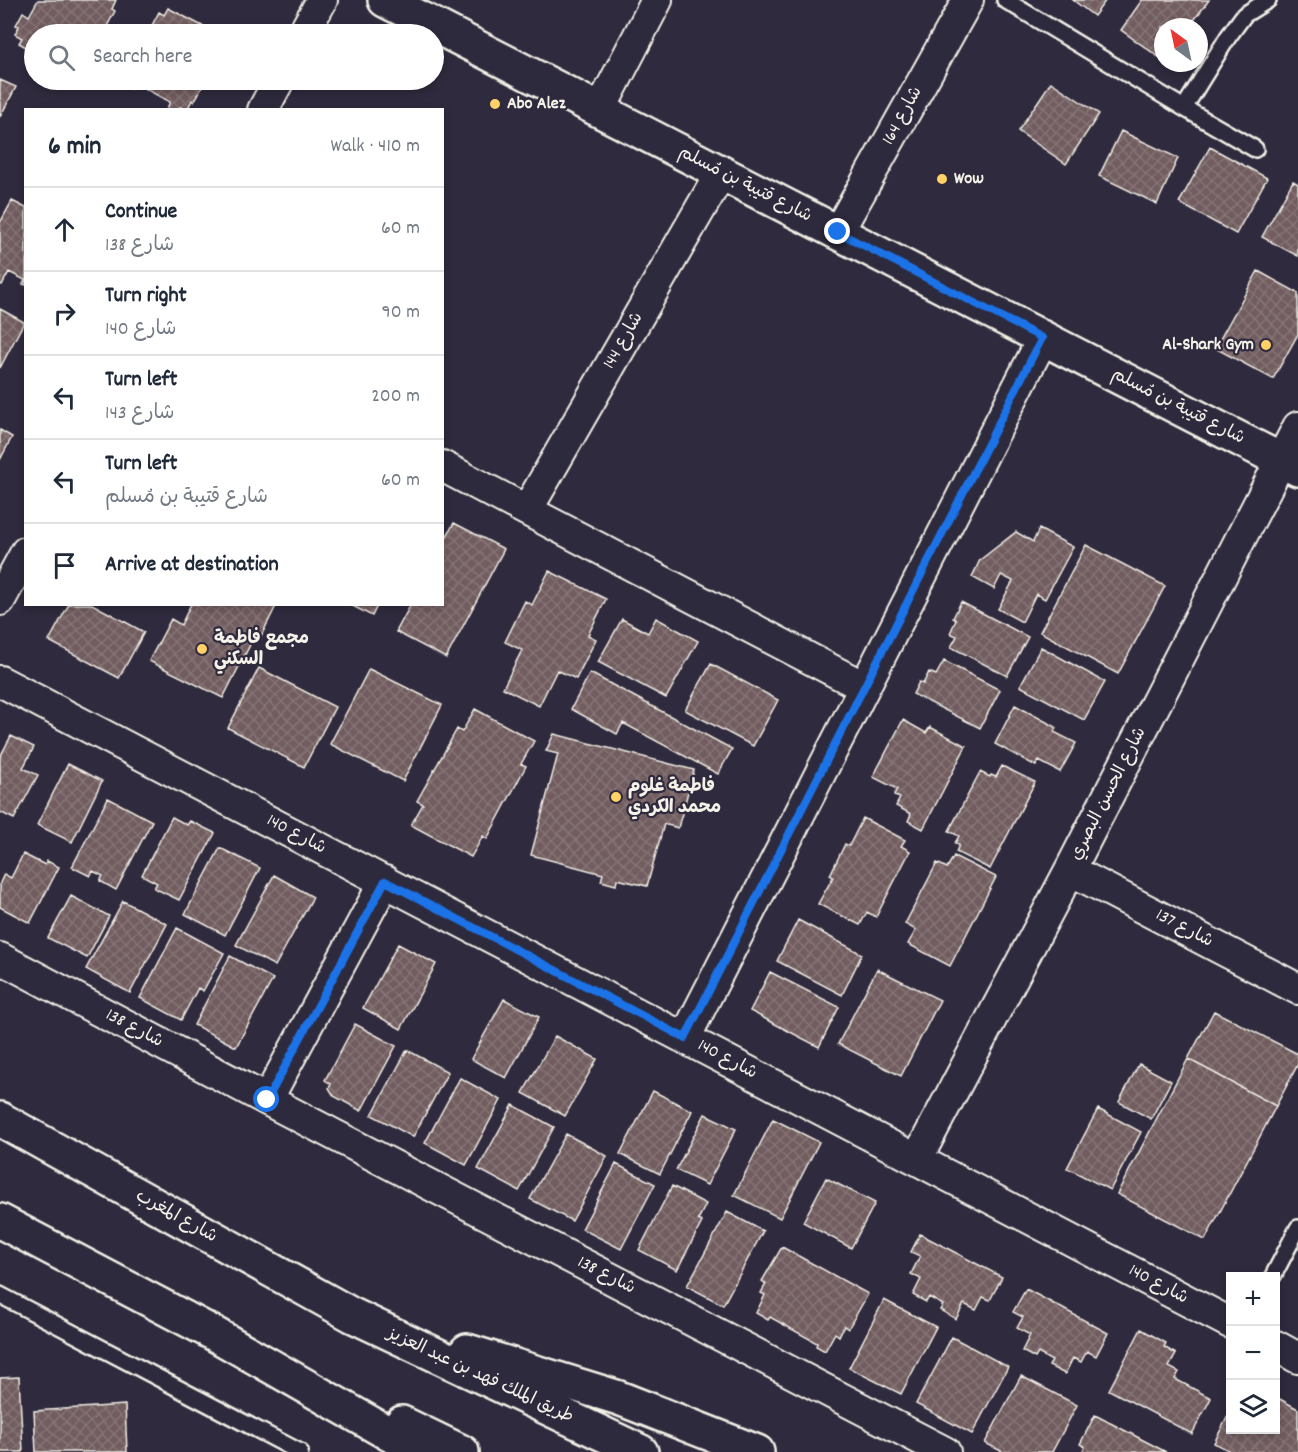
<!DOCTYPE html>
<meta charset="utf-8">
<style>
body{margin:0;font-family:Dekko,"Playpen Sans Arabic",sans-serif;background:#f2f2f3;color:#1f2937}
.controls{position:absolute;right:18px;bottom:18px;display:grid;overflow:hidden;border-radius:0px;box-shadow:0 3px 9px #0003}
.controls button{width:54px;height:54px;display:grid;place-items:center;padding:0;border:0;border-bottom:2px solid #e0e1e3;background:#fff;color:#1f2937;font:30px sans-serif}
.compass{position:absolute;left:1154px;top:18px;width:54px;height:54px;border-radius:50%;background:#fff;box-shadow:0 3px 9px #0003;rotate:327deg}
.stop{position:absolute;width:18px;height:18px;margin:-14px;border:4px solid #1a73e8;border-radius:50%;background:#fff}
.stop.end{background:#1a73e8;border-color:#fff;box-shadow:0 2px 6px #0008}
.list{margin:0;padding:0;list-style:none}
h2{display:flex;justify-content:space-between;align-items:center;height:78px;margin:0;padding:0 24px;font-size:26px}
h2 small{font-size:20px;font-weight:400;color:#747a83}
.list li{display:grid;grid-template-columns:39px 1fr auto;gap:18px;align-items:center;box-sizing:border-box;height:84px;padding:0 24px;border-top:2px solid #e0e1e3}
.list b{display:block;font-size:22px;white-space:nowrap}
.list p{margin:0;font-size:20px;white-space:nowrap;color:#747a83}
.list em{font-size:20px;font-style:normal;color:#747a83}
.icon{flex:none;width:33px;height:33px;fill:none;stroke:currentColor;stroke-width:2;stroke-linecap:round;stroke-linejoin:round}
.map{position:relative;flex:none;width:1298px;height:1452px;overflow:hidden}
.search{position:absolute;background:#fff;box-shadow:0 3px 9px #0003;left:24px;top:24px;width:420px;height:66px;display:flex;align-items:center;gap:15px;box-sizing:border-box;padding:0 21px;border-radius:33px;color:#747a83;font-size:22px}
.panel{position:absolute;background:#fff;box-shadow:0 3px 9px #0003;left:24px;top:108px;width:420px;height:498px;border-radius:0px}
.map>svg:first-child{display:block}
.building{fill:url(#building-cross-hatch);stroke:#f4f1e8;stroke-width:1.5}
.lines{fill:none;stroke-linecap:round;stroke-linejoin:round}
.service-casing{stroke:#f4f1e8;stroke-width:20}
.minor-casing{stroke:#f4f1e8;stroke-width:34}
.tertiary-casing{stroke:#f4f1e8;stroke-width:38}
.motorway-casing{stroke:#f4f1e8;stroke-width:38}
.service{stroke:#2f2a3d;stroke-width:15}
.minor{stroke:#2f2a3d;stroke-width:30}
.tertiary{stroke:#2f2a3d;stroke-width:33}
.motorway{stroke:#2f2a3d;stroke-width:33}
.route{stroke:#1a73e8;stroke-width:8}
.poi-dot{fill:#ffd166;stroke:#2f2a3d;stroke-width:2}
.labels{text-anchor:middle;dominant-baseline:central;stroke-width:4.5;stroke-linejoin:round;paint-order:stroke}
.poi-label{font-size:18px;font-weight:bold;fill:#f4f1e8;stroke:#2f2a3d;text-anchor:start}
.street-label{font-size:18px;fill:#f4f1e8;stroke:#2f2a3d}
</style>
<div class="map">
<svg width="1298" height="1452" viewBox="0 0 1298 1452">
<defs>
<pattern id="building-cross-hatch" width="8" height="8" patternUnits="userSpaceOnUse" patternTransform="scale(1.5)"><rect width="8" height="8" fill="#715c5f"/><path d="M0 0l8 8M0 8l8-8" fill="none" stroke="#867476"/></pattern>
</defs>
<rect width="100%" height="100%" fill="#2f2a3d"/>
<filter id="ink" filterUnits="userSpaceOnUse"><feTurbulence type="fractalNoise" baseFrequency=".0167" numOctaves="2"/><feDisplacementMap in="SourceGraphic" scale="12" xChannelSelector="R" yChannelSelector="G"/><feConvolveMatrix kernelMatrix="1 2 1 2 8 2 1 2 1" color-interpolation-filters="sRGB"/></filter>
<g filter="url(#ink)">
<path class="building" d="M38 0H116L112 9 115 11 103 34H34V61L28 57 31 50 19 43 22 38 15 34 19 26 16 25 23 12 29 16Z
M1073 0H1106L1094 16Z
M1142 0H1209L1189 27H1163V60L1121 30Z
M168 8 212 31 210 34H151L152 33 149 31 159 12 164 15Z
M0 80 16 87 0 117Z
M123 80H206L194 102 192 100 187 110 180 107 178 110H170L167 108 170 102 133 82 130 89 120 84Z
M1051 82 1099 114 1066 164 1018 131Z
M1121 131 1178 158 1157 204 1099 176Z
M1210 147 1267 178 1236 234 1179 203Z
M1293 181 1298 184V256L1262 237Z
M12 201 26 208V285L23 284 25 280 9 272 2 285 0 284V223Z
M1258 271 1298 293V334L1273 379 1215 348Z
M0 309 24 322 0 368Z
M0 430 12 437 0 460Z
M454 523 504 549 446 658 396 632 411 604H442V545Z
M1039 529 1073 547 1045 599 1036 594 1022 622 998 609 1013 581 1001 575 994 589 972 577 980 560 1016 532 1033 542Z
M1086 545 1165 586 1118 674 1040 632Z
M549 571 606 599 588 635 596 639 576 679 557 670 539 706 503 688 522 650 505 642 525 601 532 605Z
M961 602 1028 637 1007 676 951 647 957 636 950 633 956 620 953 618Z
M69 604H92L144 632 119 678 49 641Z
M191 604H277L260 638 255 635 223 698 149 661 171 619 181 625Z
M349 604H378L372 616Z
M656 618 698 641 666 698 598 662 622 619 648 633Z
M1041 647 1105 682 1084 720 1020 686Z
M944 661 1000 690 980 728 913 694 919 682 923 684 929 672 936 675Z
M711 664 778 700 753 746 685 710Z
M259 668 335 707 304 767 228 728Z
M369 669 442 705 403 781 330 744Z
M590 673 732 749 718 774 623 723 617 734 571 709Z
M1015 705 1056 727 1054 732 1076 743 1060 772 1039 761 1036 766 995 744Z
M475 709 534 741 521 764 526 766 487 839 483 836 471 857 411 825 423 804 417 801 457 729 462 732Z
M903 720 926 733 930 727 966 746 923 829 908 821 911 814 896 806 900 798 894 795 897 789 873 777Z
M554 734 694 770 678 828 664 824 647 886 617 879 616 885 601 881 603 874 531 855 558 754 546 751Z
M11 736 34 747 23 768 38 775 14 819 0 812V757Z
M68 764 102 781 72 842 37 825Z
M1002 766 1035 782 990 869 956 852 959 845 955 843 959 836 949 831 980 772 990 777 991 775 996 777Z
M108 798 152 821 116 890 100 881 103 876 93 871 90 876 72 867Z
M172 817 187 825 190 821 215 833 179 900 154 888 157 883 142 875Z
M863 818 905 840 901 846 910 851 876 917 867 912 860 925 818 904 833 877 830 875 845 844 849 846Z
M220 848 260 868 225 935 185 914Z
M23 854 45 865 47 861 59 867 30 923 0 907V883L4 874 11 878Z
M954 856 996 877 950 966 908 944 916 930 905 924 937 863 947 868Z
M274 875 313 897 275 966 236 945Z
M71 896 109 916 87 958 48 938Z
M123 901 167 924 130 993 86 969Z
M798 920 862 954 842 995 777 961Z
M177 928 224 953 203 991 198 988 181 1020 140 998Z
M398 944 436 964 401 1029 363 1008Z
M230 956 273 979 236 1047 194 1025Z
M877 969 940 1000 901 1076 838 1044Z
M770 972 839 1007 819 1047 750 1011Z
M504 999 539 1017 506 1078 471 1059Z
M1214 1011 1298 1054V1064L1276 1106 1188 1059Z
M355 1024 396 1046 361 1111 334 1096 329 1088 331 1084 325 1080Z
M555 1036 597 1059 565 1116 523 1093Z
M407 1050 448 1072 413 1137 372 1115Z
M1188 1059 1276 1106 1205 1240 1117 1194Z
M1139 1064 1171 1081 1151 1119 1119 1102Z
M460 1078 501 1100 466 1165 425 1143Z
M653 1091 692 1111 660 1174 620 1154Z
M513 1105 554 1127 519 1191 478 1169Z
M1098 1109 1141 1132 1110 1190 1067 1168Z
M705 1114 736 1129 707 1185 676 1170Z
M773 1119 819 1142 780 1218 734 1195Z
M566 1134 607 1156 572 1221 530 1199Z
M616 1164 655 1184 621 1249 582 1229Z
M826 1178 875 1203 851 1248 803 1222Z
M672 1186 706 1204 698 1220 702 1222 677 1270 639 1250Z
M727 1212 763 1231 723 1305 687 1286Z
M920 1234 1002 1277 990 1300 983 1297 976 1310 964 1304 956 1319 940 1310 943 1305 929 1297 926 1302 913 1295 921 1279 911 1274 920 1256 911 1252Z
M782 1247 868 1294 848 1329 844 1326 839 1336 835 1333 825 1351 816 1346 817 1343 770 1317 768 1320 756 1313 765 1295 761 1293 766 1284 762 1281Z
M1026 1289 1108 1333 1096 1356 1087 1351 1081 1362 1073 1358 1065 1374 1049 1366 1052 1361 1038 1353 1035 1358 1022 1351 1030 1335 1017 1328 1023 1317 1013 1312Z
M884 1300 936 1327 901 1394 849 1368Z
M1141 1329 1166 1343 1164 1347 1176 1354 1169 1367 1179 1372 1175 1379 1211 1398 1192 1434 1109 1390Z
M952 1337 1008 1367 972 1434 916 1404Z
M1021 1376 1077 1405 1052 1452H1003L985 1443Z
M19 1377 23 1452H0V1378Z
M1276 1397 1298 1409V1452H1232L1214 1443 1230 1412V1430H1276Z
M125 1405 127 1452H36L34 1411Z
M1095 1415 1166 1452H1082L1085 1447 1080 1444Z"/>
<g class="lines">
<defs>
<path id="service" d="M1005 0 1184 108 1255 149
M1184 108 1228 37 1244 15 1268 0
M1273 1276 1298 1228
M0 1295 300 1452"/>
<path id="minor" d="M303 34 322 0
M263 110 279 80
M600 110 657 0
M838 232 968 0
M442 466 864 687
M527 510 721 173
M0 600 26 552
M0 681 1230 1323
M1070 870 1298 989
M0 958 267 1100 945 1452
M685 1038 1043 338
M267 1100 385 881
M917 1159 1070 870 1298 427
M1276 1346 1298 1358"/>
<path id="tertiary" d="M385 0 1298 469"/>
<path id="motorway" d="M0 1119 352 1315 641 1452
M0 1221 211 1332 421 1452
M467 1351 619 1398 757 1452
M402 1423 462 1452"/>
</defs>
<use href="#service" class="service-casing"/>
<use href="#minor" class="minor-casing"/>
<use href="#tertiary" class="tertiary-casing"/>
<use href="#motorway" class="motorway-casing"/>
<use href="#service" class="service"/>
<use href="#minor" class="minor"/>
<use href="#tertiary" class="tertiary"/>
<use href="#motorway" class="motorway"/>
</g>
</g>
<g class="lines" filter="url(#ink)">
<path class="route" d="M267 1100 385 881 685 1038 1042 338 838 232"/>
</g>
<g class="poi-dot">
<circle cx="495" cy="104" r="6"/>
<circle cx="942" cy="179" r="6"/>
<circle cx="1266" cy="345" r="6"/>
<circle cx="202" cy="649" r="6"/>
<circle cx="616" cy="797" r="6"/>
</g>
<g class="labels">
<g class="poi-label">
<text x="507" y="104">Abo Alez</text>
<text x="954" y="179">Wow</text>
<text x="1254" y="345" text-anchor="end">Al-Shark Gym</text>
<text x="214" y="639">مجمع فاطمة<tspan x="214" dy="21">السكني</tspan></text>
<text x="628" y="787">فاطمة غلوم<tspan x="628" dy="21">محمد الكردي</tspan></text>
</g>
<g class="street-label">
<text transform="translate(903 116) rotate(-61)">شارع 164</text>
<text transform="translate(745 185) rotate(27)">شارع قتيبة بن مُسلم</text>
<text transform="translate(624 341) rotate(-60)">شارع 144</text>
<text transform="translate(1178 407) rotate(27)">شارع قتيبة بن مُسلم</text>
<text transform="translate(1109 794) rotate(-63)">شارع الحسن البصري</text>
<text transform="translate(296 835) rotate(28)">شارع 140</text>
<text transform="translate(1184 929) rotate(28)">شارع 137</text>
<text transform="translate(134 1029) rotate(28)">شارع 138</text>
<text transform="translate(727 1060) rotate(28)">شارع 140</text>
<text transform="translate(176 1217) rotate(29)">شارع المغرب</text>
<text transform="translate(606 1276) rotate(27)">شارع 138</text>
<text transform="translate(1158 1285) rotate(28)">شارع 140</text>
<text transform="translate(480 1376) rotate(25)">طريق الملك فهد بن عبد العزيز</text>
</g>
</g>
</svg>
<div class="controls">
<button>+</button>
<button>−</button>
<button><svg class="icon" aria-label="layers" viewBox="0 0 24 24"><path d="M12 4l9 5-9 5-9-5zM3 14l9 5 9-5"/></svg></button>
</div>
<svg class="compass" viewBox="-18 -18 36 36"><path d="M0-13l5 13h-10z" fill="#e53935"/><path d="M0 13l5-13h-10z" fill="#747a83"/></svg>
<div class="stop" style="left:267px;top:1100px"></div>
<div class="stop end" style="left:838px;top:232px"></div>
<div class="search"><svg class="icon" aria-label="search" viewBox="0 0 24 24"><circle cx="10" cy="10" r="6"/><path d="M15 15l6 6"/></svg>Search here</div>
<section class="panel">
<h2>6 min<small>Walk · 410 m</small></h2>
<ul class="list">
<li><svg class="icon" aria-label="ahead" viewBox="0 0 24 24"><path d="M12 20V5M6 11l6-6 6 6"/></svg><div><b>Continue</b><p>شارع 138</p></div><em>60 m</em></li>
<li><svg class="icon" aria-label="right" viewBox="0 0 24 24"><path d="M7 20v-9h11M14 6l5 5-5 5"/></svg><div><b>Turn right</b><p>شارع 140</p></div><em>90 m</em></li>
<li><svg class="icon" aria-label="left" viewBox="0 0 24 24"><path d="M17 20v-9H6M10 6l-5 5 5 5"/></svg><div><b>Turn left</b><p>شارع 143</p></div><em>200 m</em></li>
<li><svg class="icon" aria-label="left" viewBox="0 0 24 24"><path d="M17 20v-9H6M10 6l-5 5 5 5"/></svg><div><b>Turn left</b><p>شارع قتيبة بن مُسلم</p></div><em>60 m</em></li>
<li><svg class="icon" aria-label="arrive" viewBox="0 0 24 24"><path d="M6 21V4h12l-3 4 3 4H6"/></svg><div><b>Arrive at destination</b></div></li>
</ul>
</section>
</div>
